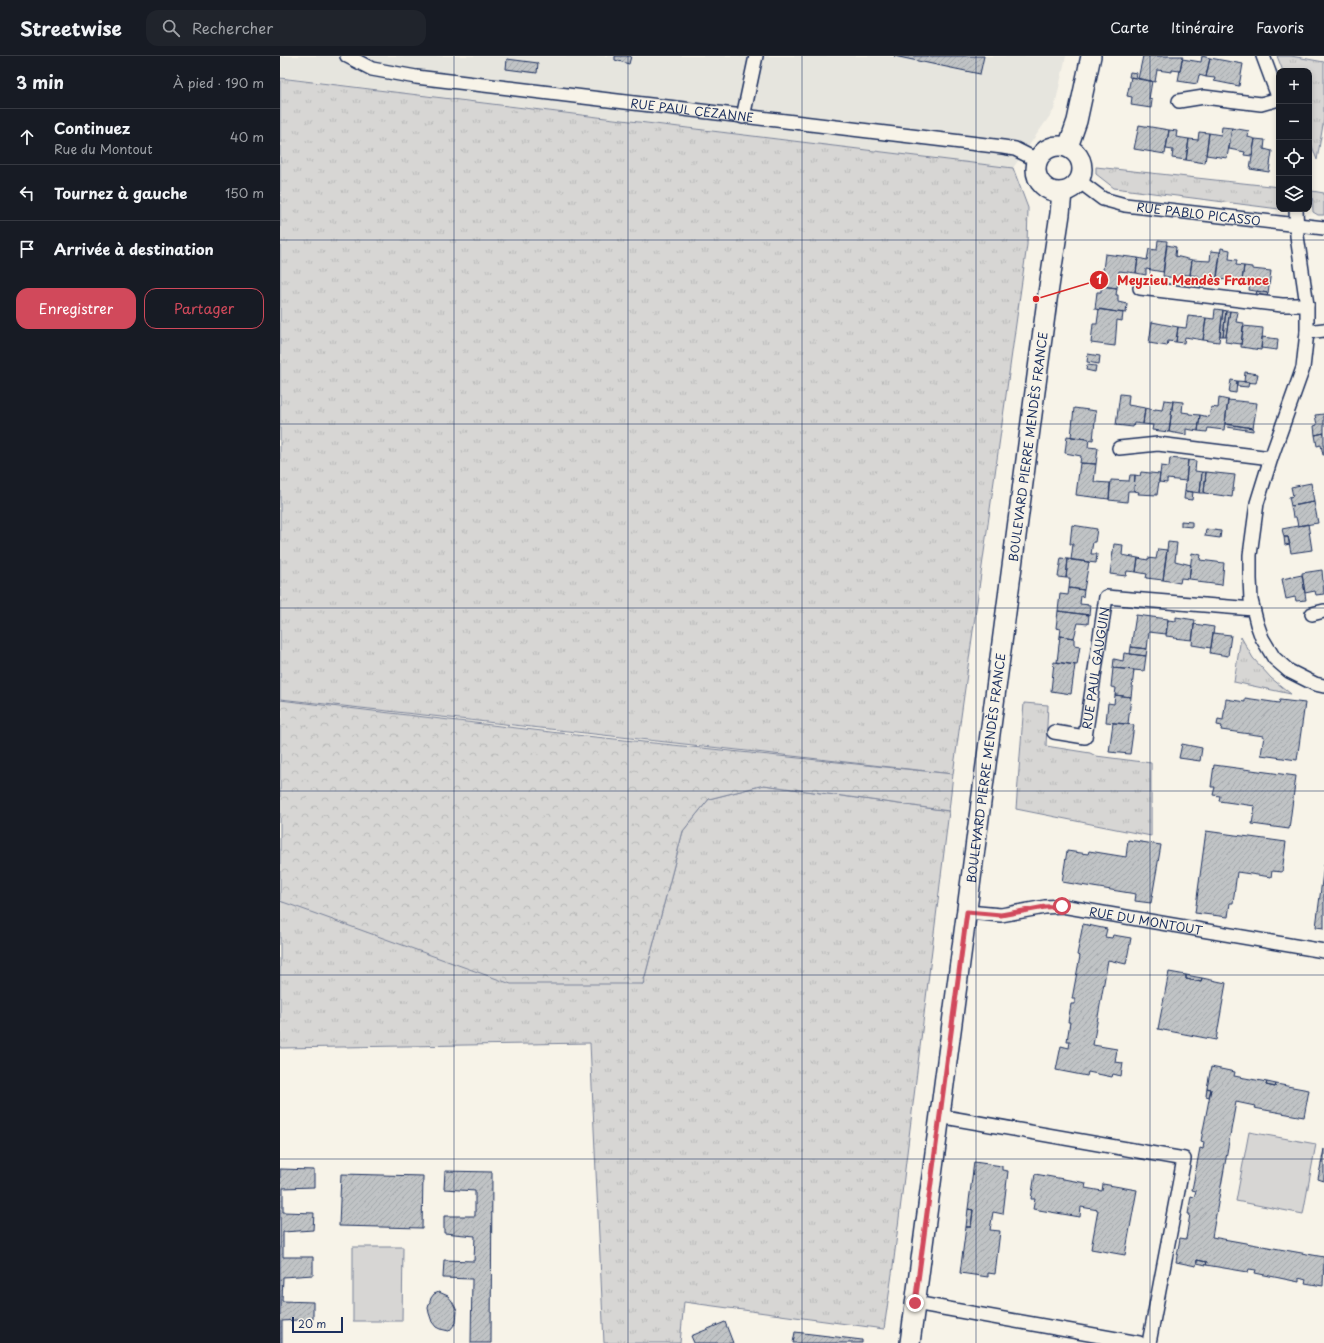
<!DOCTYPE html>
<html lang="fr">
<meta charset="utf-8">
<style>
body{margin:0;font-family:"Playpen Sans",sans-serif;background:#20242c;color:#f1f3f6}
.controls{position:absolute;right:12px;top:12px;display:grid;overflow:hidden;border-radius:8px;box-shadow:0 2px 6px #0003}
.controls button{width:36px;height:36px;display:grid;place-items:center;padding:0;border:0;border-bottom:1px solid #363941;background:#171b24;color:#f1f3f6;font:20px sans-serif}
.scale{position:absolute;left:12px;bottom:10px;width:51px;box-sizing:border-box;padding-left:4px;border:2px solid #1b2f5e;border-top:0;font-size:11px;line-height:14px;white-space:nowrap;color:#1b2f5e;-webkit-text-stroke:3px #f7f3e8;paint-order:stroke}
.stop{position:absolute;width:12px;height:12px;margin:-9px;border:3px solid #d1495b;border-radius:50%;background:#fff}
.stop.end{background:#d1495b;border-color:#fff;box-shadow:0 1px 4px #0008}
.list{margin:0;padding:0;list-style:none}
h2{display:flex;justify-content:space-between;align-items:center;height:52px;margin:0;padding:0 16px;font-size:17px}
h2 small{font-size:13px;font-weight:400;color:#9ea1a6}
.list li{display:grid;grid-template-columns:26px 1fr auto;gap:12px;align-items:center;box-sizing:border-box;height:56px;padding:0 16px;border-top:1px solid #363941}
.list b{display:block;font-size:15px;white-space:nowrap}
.list p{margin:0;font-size:13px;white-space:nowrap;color:#9ea1a6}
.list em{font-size:13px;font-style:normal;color:#9ea1a6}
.actions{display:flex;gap:8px;padding:12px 16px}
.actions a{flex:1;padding:9px 0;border:1px solid #d1495b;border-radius:12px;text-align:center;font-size:14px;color:#d1495b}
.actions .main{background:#d1495b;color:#fff}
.icon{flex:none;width:22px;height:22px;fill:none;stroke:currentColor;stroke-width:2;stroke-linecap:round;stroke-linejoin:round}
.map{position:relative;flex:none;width:1044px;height:1287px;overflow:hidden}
header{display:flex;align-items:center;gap:24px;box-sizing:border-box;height:56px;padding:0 20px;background:#171b24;border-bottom:1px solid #363941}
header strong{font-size:19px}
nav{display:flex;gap:22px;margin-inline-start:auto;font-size:14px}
.search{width:280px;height:36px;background:#20242c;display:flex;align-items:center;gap:10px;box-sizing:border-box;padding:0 14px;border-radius:12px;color:#9ea1a6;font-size:15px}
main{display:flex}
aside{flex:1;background:#171b24}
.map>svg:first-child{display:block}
.built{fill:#e6e5de}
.grass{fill:url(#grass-tufts);stroke:#798299}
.forest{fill:url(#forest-crowns);stroke:#798299}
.green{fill:#d7d6d4;stroke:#798299}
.building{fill:url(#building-hatch);stroke:#1b2f5e}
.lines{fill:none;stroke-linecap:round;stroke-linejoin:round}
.street-casing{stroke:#1b2f5e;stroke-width:16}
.secondary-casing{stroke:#1b2f5e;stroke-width:22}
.street{stroke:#f7f3e8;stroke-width:13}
.secondary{stroke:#f7f3e8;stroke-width:19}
.route{stroke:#d1495b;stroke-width:5}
.grid{fill:none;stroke:#1b2f5e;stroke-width:1;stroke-opacity:0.55}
.labels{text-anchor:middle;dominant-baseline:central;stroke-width:3;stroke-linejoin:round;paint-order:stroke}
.street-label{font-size:12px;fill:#1b2f5e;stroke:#f7f3e8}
.leader{fill:none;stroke:#d62828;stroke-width:1.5}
.callout-dot{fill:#d62828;stroke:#f7f3e8;stroke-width:1.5}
.mark-label{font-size:12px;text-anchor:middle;font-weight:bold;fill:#fff}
.callout-label{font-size:13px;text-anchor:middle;font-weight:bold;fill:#d62828;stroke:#f7f3e8;stroke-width:3;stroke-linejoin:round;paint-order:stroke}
</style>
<header>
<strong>Streetwise</strong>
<div class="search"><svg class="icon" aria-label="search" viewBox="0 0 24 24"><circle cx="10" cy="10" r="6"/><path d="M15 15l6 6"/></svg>Rechercher</div>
<nav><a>Carte</a><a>Itinéraire</a><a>Favoris</a></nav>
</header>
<main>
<aside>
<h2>3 min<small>À pied · 190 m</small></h2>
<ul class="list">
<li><svg class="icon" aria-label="ahead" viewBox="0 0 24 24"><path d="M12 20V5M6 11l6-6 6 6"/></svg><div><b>Continuez</b><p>Rue du Montout</p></div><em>40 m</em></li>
<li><svg class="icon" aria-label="left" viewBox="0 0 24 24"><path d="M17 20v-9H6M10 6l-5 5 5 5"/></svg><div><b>Tournez à gauche</b></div><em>150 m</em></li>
<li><svg class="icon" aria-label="arrive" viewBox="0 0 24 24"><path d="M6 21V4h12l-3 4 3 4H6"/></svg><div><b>Arrivée à destination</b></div></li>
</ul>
<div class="actions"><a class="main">Enregistrer</a><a>Partager</a></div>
</aside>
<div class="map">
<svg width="1044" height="1287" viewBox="0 0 1044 1287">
<defs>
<pattern id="grass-tufts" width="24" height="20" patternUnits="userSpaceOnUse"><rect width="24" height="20" fill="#d7d6d4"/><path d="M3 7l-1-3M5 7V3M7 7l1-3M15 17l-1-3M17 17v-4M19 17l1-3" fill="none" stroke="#b8b8b8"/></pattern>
<pattern id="forest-crowns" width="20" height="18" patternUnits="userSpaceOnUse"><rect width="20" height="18" fill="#d7d6d4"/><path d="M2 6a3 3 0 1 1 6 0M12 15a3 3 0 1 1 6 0" fill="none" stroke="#b8b8b8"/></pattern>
<pattern id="building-hatch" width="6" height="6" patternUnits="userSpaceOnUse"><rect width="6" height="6" fill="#c0c3c5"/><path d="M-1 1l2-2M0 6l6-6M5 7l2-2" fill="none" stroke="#a4a8ac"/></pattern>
</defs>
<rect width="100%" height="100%" fill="#f7f3e8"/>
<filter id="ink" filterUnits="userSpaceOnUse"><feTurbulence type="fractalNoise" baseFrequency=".025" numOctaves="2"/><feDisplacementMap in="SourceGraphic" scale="8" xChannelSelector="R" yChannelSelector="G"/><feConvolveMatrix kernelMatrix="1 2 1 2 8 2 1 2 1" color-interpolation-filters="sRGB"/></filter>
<g filter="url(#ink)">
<path class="built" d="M0 0H786L774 54 733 112 0 21Z"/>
<path class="grass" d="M997 0H1011L1044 6V63L1037 104 1029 82V15H1003Z
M0 22 733 112 748 152 747 189 673 718 0 643Z
M816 111 999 131V153L834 132 816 118Z
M1032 135 1044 137V159H1038L1033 156Z
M961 581 973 602 991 622 1011 638 954 626Z
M744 647 768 649 766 690 810 697 816 700 871 707V780L736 753Z
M484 729 669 755 613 1211 604 1273 404 1246 400 1287H324L310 987 0 992V845L363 928 403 775 429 743Z"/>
<path class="forest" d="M0 644 296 679 673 718 669 755 484 729 429 743 403 775 363 928H231L0 845Z"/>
<path class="green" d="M969 1076 1036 1088 1023 1158 956 1145Z
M73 1191H123L122 1265H73Z"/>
<path class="building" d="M335 0H351L349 8 335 4Z
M614 0H704L700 18Z
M863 0H903L900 15 892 14V16L877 14 875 26 858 23Z
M922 0 930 2 926 21 919 19 917 28 898 25 902 3 921 6Z
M930 2 963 8 959 30 934 25 935 22 926 21Z
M227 3 258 7 257 17 226 13Z
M850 16 857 17 856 22 849 21Z
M851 21 872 25 869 43 872 44 871 52 851 49 852 41 847 40Z
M859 69 889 74 885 98 854 93Z
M942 71 952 72 947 102 926 99 929 77 941 79Z
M952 72 969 75 968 81 975 83 972 100 964 99 965 96 949 93Z
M889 74 897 75 896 81 909 83 906 104 892 102 893 94 886 93Z
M919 76 929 77 925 107 906 104 909 83 918 84Z
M975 83 985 84 984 93 992 95 989 116 970 113Z
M878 184 887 185 883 216 866 213V219L856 217 858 202 867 204 869 193 877 194Z
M887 189 896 191 895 200 912 204 910 219 900 218V223L883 220Z
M941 192 950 194 949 203 957 204 956 209 964 210 962 225 937 223Z
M931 195 940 196 936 227 919 225V220L910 219 912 204 930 205Z
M825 198 858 202 856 217 839 215 837 232 821 230Z
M964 210 972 211V213L991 215 988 237 969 234 970 227 962 225Z
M821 230 837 232 836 239H838V246L847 248 846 257 815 253 817 236H821Z
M977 235 988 237 987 240 976 238Z
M819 253 843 257 842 265 837 264 835 290 811 287 813 268H817Z
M935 253 943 254 939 286 923 284 926 262 934 263Z
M943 254 946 255 943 280H940Z
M946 255H950L946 280H943Z
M950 255 958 256 956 266 964 267 961 288 945 286Z
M908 260 926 262 923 284 905 281 904 287 896 286 898 271 906 272Z
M872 266 898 271 896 286 888 285 887 290 869 287Z
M963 270 983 272 981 294 961 291Z
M982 281 998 283 997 294 981 292Z
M808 298 820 300 819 308 807 306Z
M807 309 816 310 815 316 806 314Z
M965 316 978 318 976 327 964 326Z
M951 324 957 325 956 337 949 336Z
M957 325 969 326 968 331 957 330Z
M840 338 849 339 848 349 865 352 863 368 854 367 853 371 836 369Z
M939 342 948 344 944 374 928 372 927 376 918 375 920 359 929 361 931 351 938 352Z
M884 344 893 345 889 376 872 374 873 369 863 368 865 352 875 354V353L882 354Z
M948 344 977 347 973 372 945 368Z
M893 345 903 346 902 356 909 357V358L920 359 918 375 906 373V379L889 376Z
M794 352 816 355 813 384 791 381Z
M1044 358V377L1035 379 1034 370 1037 369 1035 359Z
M948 368 973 372V375L947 371Z
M1044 377V399H1043L1041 389 1037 390 1035 379Z
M787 380 809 383 808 391 818 392 816 408 800 407 801 400 785 397Z
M890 402 908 404 906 425 887 423V427L879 426 881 410 889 411Z
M908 404 916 405 915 415 922 416 920 437 905 435Z
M800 407 816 408 814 426 830 427 829 443 796 439Z
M861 416 880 418 877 439 858 438 859 436 854 435 855 419 860 420Z
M922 416H926L924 437H920Z
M926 416 955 419 952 441 924 437Z
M850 419H855L854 435H848L847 446 829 444 831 424 849 425Z
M1031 427 1034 446 1011 450 1009 441 1013 440 1011 431Z
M905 435 913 436 912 444 904 443Z
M1034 446 1038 467 1018 470 1016 461H1013L1011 450Z
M901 465 912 466V471L901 470Z
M1028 468 1032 494 1011 497 1008 481H1004L1002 473Z
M792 469 817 473 815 486H813L811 498H817L816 507 791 504 793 488H790Z
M926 473 941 475 940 482 925 480Z
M1004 481H1008L1010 488 1005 489Z
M888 486 897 487 895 505 911 509 909 523 901 522 900 527 883 524Z
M834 488 843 489 842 499 858 502 856 516 847 515 846 520 830 518Z
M878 493 887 494 883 524 866 522 867 518 856 516 858 502 868 504V502L876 503Z
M912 497 921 499 920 504 944 507 942 529 917 526 918 524 909 523Z
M781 502 788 503 786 522 778 521Z
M788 503 809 506 804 534 789 532 790 522H786Z
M1042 514 1044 538 1036 539 1035 535 1025 537 1022 517Z
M1022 519 1026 544 1016 545 1015 541 1006 543 1002 523Z
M789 532 804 534 803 541 801 540 800 548 810 549 809 559 778 555 780 538 788 539Z
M778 555 809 559 808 568 798 567 794 582 780 580 781 573 776 572Z
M856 559 888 563 886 578 869 576 867 593 851 591Z
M896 561 915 564 912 584 893 582 894 581 886 580 888 564 896 565Z
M914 568 934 571 931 592 912 589Z
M933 577 951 579 948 600 930 597Z
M780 580 794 582V589L800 590 797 609 777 606Z
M851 591 867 593 866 600 850 598Z
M844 597 866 600 864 615 833 612 834 603 843 605Z
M774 606 795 609 791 638 771 635Z
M833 612 854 614 851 641 835 639 836 632 831 631Z
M835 639 851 641 848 668 826 666 828 647 834 648Z
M965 642 999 647 1000 644 1025 647 1017 704 981 699 984 680 941 674 942 670 937 669 938 663 943 664 946 643 965 646Z
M833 667 854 669 850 698 829 696Z
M902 688 922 692 920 705 899 702Z
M934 709 1016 720 1009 773 972 768 975 750 939 745 940 740 933 739 935 731H931Z
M926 775 1006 786 1002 816 992 815 991 821 957 816 953 847H950L948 861 915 857Z
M848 784 881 789 871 847 855 845 856 838 782 826 787 795 808 798 809 795 846 801Z
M1044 809V872L1036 871Z
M803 868 827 873 825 881 832 882 833 879 851 882 846 908 828 904 813 989 837 993 835 1006 843 1007 841 1020 833 1018 832 1021 808 1016 807 1020 776 1014 781 990 789 992 790 985H787L790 966H788L791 948H795V943H792L800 900 797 899Z
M889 916 906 919V923L921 926 922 922 946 927 936 984 878 973Z
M906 919 922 922 921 926 906 923Z
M931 1011 955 1016 954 1020 987 1026 986 1029 995 1031 996 1028 1029 1034 1024 1061 974 1052 975 1050 956 1046 932 1181 1044 1201 1043 1230 1025 1227 1026 1224 1019 1222V1226L975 1217 976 1214 969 1213 968 1216 926 1209 927 1206 917 1204 916 1210 896 1206 900 1182 906 1183 910 1158H908L911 1140 914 1141 916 1135 912 1134 920 1092 923 1093 924 1086 921 1085 931 1033 927 1032Z
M987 1026 996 1028 995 1031 986 1029Z
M927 1032 931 1033 929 1041 926 1040Z
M1044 1093V1125L1038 1123Z
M694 1106 722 1110V1114L728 1115 723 1158 713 1156 710 1174 720 1175 715 1218 708 1217V1221L680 1217 686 1171H691L693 1154 688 1153Z
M0 1113 34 1114V1131L3 1132V1156L34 1157 33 1174 3 1176V1201H33V1219L3 1221 2 1245 33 1246V1263L2 1265V1287H0Z
M165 1115 212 1116 211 1287H191L192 1223 163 1222 164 1204 194 1205 195 1180 164 1177V1160H195V1135L164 1133Z
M61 1118 143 1120 142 1172 59 1170Z
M755 1118 806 1127 805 1132 822 1135 823 1128 857 1134 845 1199 811 1193 818 1154 801 1151 800 1161 753 1153 755 1143H751Z
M688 1153 693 1154 691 1171H686Z
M917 1204 927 1206 926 1209 917 1207Z
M159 1236 168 1240 172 1245 177 1255 176 1267 169 1275 160 1273 156 1271 152 1266 149 1257 148 1252 151 1242 154 1238Z
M445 1266 453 1287H414L411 1280Z
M515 1276 582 1284V1287H513Z"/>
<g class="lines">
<defs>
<g id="street">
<path id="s1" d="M67 0 92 13 136 21 723 91 735 93 757 104"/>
<path d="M983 0 999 43"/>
<path d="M899 45 924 41 981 48 999 43"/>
<path d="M463 61 476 0"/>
<path id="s2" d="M799 125 823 143 845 149 1044 172"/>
<path d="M1016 153 1017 180 1027 249V276L1023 312 991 402 977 447 970 499V523L971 544 977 568 982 582 994 602 1009 615 1035 628 1044 630"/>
<path d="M860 232 1002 249H1027"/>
<path d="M1027 276 1044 274"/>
<path d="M839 392 878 388 991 402"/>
<path d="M1032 558 1044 555"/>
<path id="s3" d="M774 676 805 681 826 541 973 553"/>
<path id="s4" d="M687 856 721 859 765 851 782 850 1044 895"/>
<path d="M659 1060 904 1103 869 1287"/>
<path d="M635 1247 859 1287"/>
</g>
<g id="secondary">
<circle cx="779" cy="113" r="23"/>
<path d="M788 91 797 65 811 0"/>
<path id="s5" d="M630 1287 767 244 780 158 782 136"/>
</g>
</defs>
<use href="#street" class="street-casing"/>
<use href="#secondary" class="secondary-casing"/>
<use href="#street" class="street"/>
<use href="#secondary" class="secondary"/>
</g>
</g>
<g class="lines" filter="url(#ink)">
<path class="route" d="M635 1247 687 856 721 859 765 851 782 850"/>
</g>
<path class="grid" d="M174 0V1287M348 0V1287M522 0V1287M696 0V1287M870 0V1287M0 184H1044M0 368H1044M0 552H1044M0 735H1044M0 919H1044M0 1103H1044"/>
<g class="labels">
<g class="street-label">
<text stroke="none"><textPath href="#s1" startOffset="351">RUE PAUL CÉZANNE</textPath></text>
<text stroke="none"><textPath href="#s2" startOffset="127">RUE PABLO PICASSO</textPath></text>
<text stroke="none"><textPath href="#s5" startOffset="904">BOULEVARD PIERRE MENDÈS FRANCE</textPath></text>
<text stroke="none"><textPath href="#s3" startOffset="101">RUE PAUL GAUGUIN</textPath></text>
<text stroke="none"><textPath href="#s5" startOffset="580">BOULEVARD PIERRE MENDÈS FRANCE</textPath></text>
<text stroke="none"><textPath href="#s4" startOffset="181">RUE DU MONTOUT</textPath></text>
</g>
</g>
<path class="leader" d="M756 243L819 224"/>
<g class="callout-dot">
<circle cx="756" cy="243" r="4"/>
<circle cx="819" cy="224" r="10"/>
</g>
<g class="mark-label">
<text x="819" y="228">1</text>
</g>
<g class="callout-label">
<text x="913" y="229">Meyzieu Mendès France</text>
</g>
</svg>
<div class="controls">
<button>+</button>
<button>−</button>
<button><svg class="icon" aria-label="locate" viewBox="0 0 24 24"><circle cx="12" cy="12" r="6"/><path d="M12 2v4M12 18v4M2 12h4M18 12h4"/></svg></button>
<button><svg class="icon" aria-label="layers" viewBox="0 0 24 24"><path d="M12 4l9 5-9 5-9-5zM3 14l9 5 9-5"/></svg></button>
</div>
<div class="scale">20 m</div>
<div class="stop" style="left:782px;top:850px"></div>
<div class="stop end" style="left:635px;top:1247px"></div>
</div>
</main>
